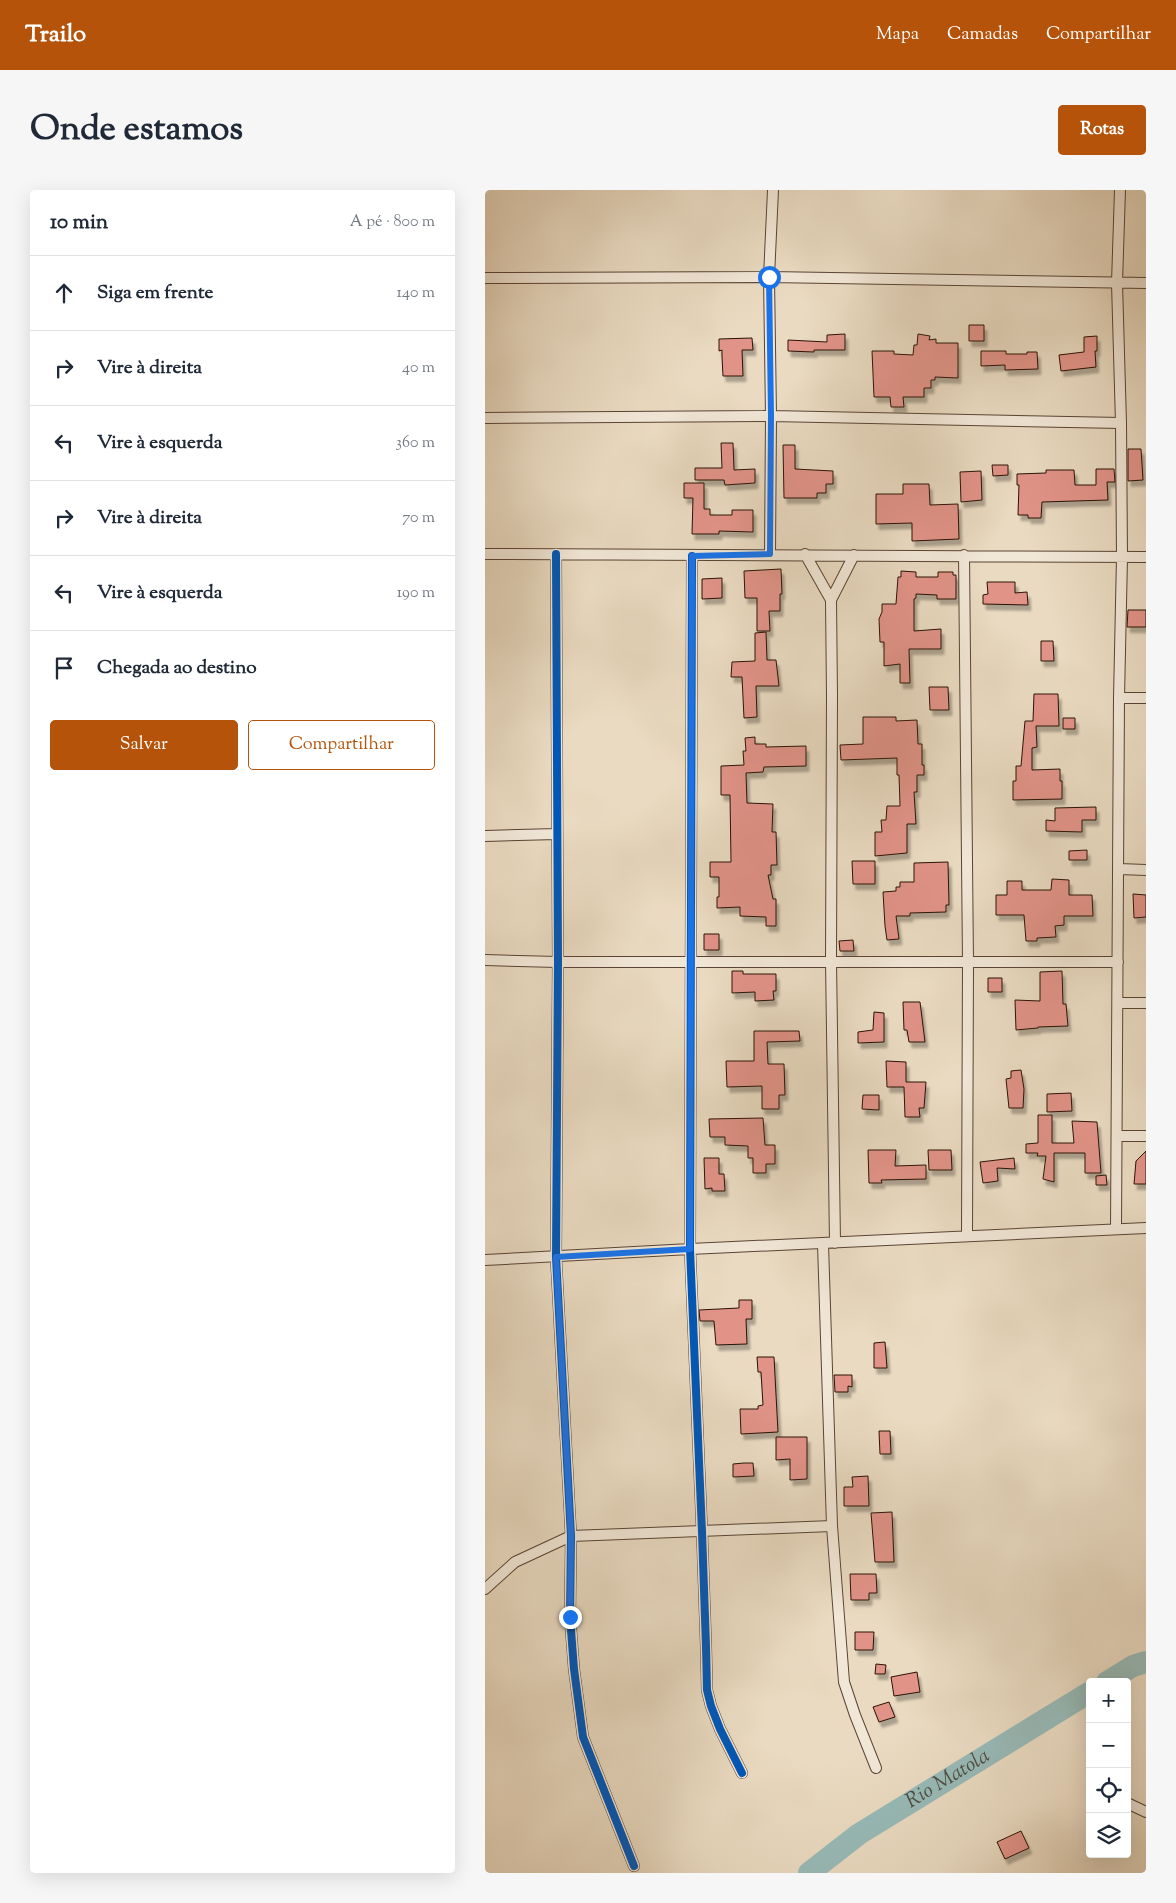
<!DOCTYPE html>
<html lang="pt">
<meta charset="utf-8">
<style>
body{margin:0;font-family:"Sorts Mill Goudy",serif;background:#f6f6f7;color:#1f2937}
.controls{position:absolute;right:15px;bottom:15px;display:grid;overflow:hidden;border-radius:5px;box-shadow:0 5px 20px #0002}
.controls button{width:45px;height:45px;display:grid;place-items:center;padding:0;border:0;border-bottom:1px solid #e0e1e3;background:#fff;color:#1f2937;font:25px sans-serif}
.stop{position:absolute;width:15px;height:15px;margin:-11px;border:4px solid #1a73e8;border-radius:50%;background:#fff}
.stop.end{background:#1a73e8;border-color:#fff;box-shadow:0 1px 5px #0008}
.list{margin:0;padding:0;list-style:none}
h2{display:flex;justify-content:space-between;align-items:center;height:65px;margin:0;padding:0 20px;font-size:21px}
h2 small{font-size:16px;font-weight:400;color:#747a83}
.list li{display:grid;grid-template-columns:32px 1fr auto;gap:15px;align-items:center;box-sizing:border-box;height:75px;padding:0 20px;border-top:1px solid #e0e1e3}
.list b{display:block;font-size:19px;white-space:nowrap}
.list em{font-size:16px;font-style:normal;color:#747a83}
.actions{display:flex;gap:10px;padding:15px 20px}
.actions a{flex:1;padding:11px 0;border:1px solid #b45309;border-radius:5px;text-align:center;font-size:18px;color:#b45309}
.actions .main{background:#b45309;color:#fff}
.icon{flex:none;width:28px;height:28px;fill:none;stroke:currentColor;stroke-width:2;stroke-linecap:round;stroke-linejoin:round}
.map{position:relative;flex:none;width:661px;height:1683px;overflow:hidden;border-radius:5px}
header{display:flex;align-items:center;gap:30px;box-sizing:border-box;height:70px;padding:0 25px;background:#b45309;color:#fff}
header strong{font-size:24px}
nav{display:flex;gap:28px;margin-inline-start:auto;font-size:18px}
.intro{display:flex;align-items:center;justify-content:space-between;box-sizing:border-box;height:120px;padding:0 30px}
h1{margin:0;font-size:35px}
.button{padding:12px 22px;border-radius:5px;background:#b45309;color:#fff;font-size:18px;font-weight:700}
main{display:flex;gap:30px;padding:0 30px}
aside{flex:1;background:#fff;border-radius:5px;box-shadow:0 5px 20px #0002}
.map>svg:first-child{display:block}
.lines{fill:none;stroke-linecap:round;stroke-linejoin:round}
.river{stroke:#98bab7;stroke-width:22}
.building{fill:#e19388;stroke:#2a1205;filter:url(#shadow)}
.street-casing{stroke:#5a4434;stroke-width:12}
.street{stroke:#f1e7d7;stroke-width:10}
.cycleway-casing{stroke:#f1e7d7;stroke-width:11}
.cycleway{stroke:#0057b8;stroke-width:8}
.route{stroke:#1a73e8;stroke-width:6}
.labels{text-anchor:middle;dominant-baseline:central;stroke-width:4;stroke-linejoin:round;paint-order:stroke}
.water-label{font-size:21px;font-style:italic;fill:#504d43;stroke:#f1e7d7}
</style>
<header>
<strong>Trailo</strong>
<nav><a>Mapa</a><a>Camadas</a><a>Compartilhar</a></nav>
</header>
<div class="intro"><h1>Onde estamos</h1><a class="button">Rotas</a></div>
<main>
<aside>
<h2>10 min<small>A pé · 800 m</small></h2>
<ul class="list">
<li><svg class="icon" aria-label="ahead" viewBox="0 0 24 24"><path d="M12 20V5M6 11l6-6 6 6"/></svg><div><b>Siga em frente</b></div><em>140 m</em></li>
<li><svg class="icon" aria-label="right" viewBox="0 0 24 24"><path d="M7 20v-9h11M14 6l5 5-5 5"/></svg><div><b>Vire à direita</b></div><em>40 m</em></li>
<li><svg class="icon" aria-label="left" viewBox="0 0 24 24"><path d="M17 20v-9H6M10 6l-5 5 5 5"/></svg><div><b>Vire à esquerda</b></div><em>360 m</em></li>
<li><svg class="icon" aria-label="right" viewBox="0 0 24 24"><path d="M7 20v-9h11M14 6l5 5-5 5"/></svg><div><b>Vire à direita</b></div><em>70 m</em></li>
<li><svg class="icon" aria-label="left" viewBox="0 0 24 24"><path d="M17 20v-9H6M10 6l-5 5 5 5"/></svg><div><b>Vire à esquerda</b></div><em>190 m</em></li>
<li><svg class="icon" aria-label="arrive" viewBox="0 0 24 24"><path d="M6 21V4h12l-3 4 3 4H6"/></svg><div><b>Chegada ao destino</b></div></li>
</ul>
<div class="actions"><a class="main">Salvar</a><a>Compartilhar</a></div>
</aside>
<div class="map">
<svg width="661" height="1683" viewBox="0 0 661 1683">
<defs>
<filter id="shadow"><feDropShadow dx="3" dy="5.5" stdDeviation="1" flood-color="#0004"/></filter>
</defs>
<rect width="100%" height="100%" fill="#e9dac1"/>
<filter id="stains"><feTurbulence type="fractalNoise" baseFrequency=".004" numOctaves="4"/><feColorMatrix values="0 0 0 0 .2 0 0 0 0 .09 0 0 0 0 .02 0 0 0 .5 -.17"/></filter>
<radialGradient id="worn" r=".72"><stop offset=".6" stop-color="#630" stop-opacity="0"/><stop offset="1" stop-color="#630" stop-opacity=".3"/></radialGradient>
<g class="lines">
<g class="river">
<path d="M622 1492 648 1476 661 1472"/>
<path id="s1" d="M324 1683 374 1644 605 1502"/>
</g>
</g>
<path class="building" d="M484 135H499V151H484Z
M360 144V160H329V162L303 161V150L342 152V145Z
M433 144 445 146 444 150 451 149V153H473V188L450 187V190H446V198H439V207H418L419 217H406L405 207H389L387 161H409V164L428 165 429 155H432Z
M612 146V161H610L611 177 576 181 574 165 599 162V147Z
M267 148 268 160H257L258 186H238L237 167V160L234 161V149Z
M496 161H521V164H542V162H552L553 179 520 180V175L496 176Z
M236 253H248L249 280 270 279V293L240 295 239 290H210V278H237Z
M298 255H310V279L348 281V294H341V303H332V308H299Z
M643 259H656L658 290 643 291Z
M507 275H523V285L508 286Z
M611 279H629L630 292H622L623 310 557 312 556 328H543V325H533L534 295H532V284L561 283V280H589L590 295H611Z
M496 281 497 310 476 312 475 282Z
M199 293H219V319H225V325H247V320H268V342L234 341V344H207L208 308H199Z
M418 294H444L445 315 473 314 474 349 427 351V333L391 334V304H418Z
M296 379 297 404H295V421H284L285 441H272V408H260L259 381Z
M416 381 431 382V387H453V382H468V385H471V409H452V405L431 404V408L429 409V441L456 439V459H424L425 493H415V474L399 476V452H395L394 429 397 422V414H411L413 387H416Z
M237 388V408L217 409V389Z
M502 392H530V403L542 402 543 415 498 414V405L503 404Z
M643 420H661V437H642Z
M281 442 282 470H291L294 496H271L272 527 259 528 257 487H246L247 472 270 471V443Z
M556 451H568L569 471H556Z
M444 497H463L464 520H445Z
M549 504H573L574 536H551L552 557 547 558V580L575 579V591H577V609L528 610V591H531V576H536L540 531H548Z
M378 527H411V531L432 530 433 554H437V575H439V585H432V602H429L431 634H422V663L390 666V642H397L396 630H401L402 616H415V615L414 585H412V568L356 570 355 555 378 554Z
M578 528H590V539H578Z
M270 547V554H281V557L321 556V576L279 577 278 582 261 583 262 613 288 614 287 642H291L292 675H286V685H283L288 709H291V736H281V727L255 726V717L232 718V707H234V687H225V672H246L245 605H236V576L259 575 258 561H261L260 548Z
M611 617V630H597V642L561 641V630L570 631V618Z
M602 660V670H584V661Z
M367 671H390V694H368Z
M463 672 464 715H461V722L425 723V726H411L414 749 402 750 400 736 398 702 411 701V697H415V692H429V673Z
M567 689 584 690V705H607L608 726H579V735L570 736 571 747 552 748V751H541L539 725H511V705H522V691H537V700H566Z
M648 704 661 705V727L649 728Z
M219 744H234V760H219Z
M368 750 369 761H355L354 751Z
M247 781H258V784H291V801H288L289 810 270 811V802L247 803Z
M577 781 578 814H581L583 836 553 837V838L531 840 530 810 555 811V782Z
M503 788H517V802H503Z
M418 812H435L440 852H424L422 840H419Z
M389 822 399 823V852L373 853V842L388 840Z
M269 841H314L315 851 282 852 283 874H299L300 905H294V919H277V896L242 897 241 871H269Z
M401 871 421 872V892H441L439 918H434L435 927H420L419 897H402Z
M536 880 539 899 538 918H524L521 889 526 888V881Z
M586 903 587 921 562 922V904Z
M378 905H394V920L377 919Z
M553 925H567V953H589L587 931 612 932 616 983H600V963H569V992L558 989 561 966H552L553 963H541V954L553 953Z
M278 928 280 955H290V974H281V983H268V968H263V956L240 955V947H225L224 929Z
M383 960H411L410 976 441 975V989L396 990 397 993H384Z
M443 960H466L467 980H444Z
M661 961V994H649L651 971Z
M219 968H234V984H239L240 1001H227V998L220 999Z
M529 968 530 979 512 978 513 991 498 993 495 972Z
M621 985 622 995H611V986Z
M254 1110H267V1129H261L262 1154 231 1155 229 1131H215L214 1120 254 1118Z
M400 1152 402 1178H389V1153Z
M272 1167H289L293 1242 256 1244 255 1219H273V1216L278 1215 276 1182H273Z
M349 1185H367V1197L363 1196V1202H350Z
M394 1241H405L406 1264H395Z
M291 1247H322V1289L305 1290V1269L291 1270Z
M259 1273H268L269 1286 248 1287V1274Z
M383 1286 384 1316H359V1297H368L367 1287Z
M407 1322 409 1372H390L386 1323Z
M365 1384H391L392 1403H384V1410H366Z
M370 1442H389L388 1460H370Z
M391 1474 401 1475 400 1484H390Z
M432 1482 435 1502 409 1506 406 1487Z
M404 1512 410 1527 394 1532 388 1517Z
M536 1641 544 1658 520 1669 512 1652Z"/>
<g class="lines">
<defs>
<path id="street" d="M0 88 284 87 661 93
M0 228 286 226 636 233
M0 364 661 367
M71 364 73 772 71 1067 86 1346 85 1427 89 1479 98 1547 149 1676
M285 364 286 226 284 87 288 0
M320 364 346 410
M479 365 483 772 482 1046
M207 366 205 1059 217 1342 221 1456 222 1500 226 1516 235 1539 257 1583
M634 508H661
M0 646 72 644
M634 679 661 680
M0 770 73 772H633
M633 813H661
M632 946H661
M631 1039 634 508 637 367 636 233 632 93 635 0
M350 1053 346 771 347 506 346 410 369 365
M338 1054 347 1336
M0 1070 205 1059 661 1038
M0 1399 30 1372 86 1346 347 1336 359 1492 370 1525 391 1578
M642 1613 661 1622"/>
</defs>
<use href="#street" class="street-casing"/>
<use href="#street" class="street"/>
<defs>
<path id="cycleway" d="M71 364 73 772 71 1067 86 1346 85 1427 89 1479 98 1547 149 1676
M207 366 205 1059 217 1342 221 1456 222 1500 226 1516 235 1539 257 1583"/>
</defs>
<use href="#cycleway" class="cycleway-casing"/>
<use href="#cycleway" class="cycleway"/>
</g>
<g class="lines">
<path class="route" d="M85 1427 86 1346 71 1067 205 1059 207 366 285 364 286 226 284 87"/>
</g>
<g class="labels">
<g class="water-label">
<text stroke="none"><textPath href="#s1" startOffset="168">Rio Matola</textPath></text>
</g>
</g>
<rect width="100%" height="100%" filter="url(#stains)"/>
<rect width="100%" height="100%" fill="url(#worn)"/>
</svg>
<div class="controls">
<button>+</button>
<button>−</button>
<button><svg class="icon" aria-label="locate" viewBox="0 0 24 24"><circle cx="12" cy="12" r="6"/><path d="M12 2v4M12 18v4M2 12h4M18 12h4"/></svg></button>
<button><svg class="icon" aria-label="layers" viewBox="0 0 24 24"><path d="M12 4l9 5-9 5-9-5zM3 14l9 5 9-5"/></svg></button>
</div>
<div class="stop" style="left:284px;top:87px"></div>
<div class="stop end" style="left:85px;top:1427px"></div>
</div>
</main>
